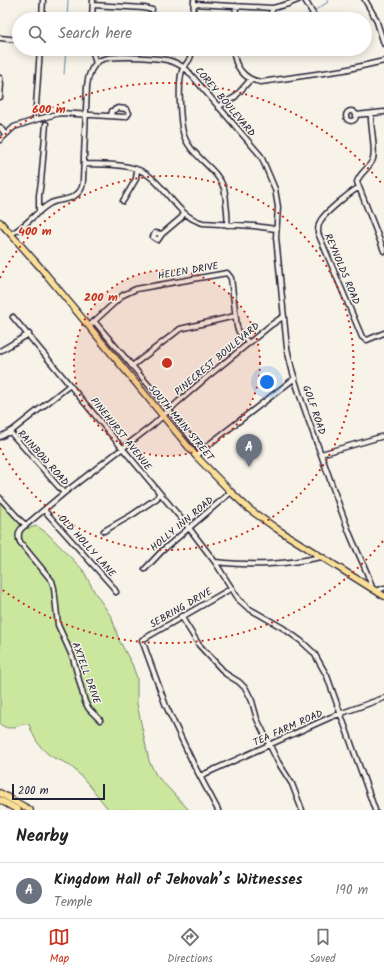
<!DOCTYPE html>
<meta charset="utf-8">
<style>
body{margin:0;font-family:Kalam,sans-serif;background:#f2f2f2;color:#222}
.scale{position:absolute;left:12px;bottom:10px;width:93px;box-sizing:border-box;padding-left:4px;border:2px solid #22223b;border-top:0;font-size:11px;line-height:14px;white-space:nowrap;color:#22223b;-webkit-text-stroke:3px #f7f3e8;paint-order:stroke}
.you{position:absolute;left:267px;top:382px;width:14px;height:14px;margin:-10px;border:3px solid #fff;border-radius:50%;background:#1a73e8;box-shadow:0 0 0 6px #1a73e833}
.badge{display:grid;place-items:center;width:26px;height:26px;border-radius:50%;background:#c8321e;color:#fff;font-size:13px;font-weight:700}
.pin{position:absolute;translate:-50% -33px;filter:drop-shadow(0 1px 2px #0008)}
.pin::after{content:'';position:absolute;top:21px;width:14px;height:12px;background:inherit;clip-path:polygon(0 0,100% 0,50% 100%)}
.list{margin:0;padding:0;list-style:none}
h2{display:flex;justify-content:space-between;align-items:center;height:52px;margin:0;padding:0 16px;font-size:17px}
h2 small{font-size:13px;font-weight:400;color:#767676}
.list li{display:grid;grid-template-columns:26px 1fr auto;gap:12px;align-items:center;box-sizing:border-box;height:56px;padding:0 16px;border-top:1px solid #e0e0e0}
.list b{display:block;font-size:15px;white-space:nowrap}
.list p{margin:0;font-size:13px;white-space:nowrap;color:#767676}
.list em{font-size:13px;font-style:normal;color:#767676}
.icon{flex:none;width:22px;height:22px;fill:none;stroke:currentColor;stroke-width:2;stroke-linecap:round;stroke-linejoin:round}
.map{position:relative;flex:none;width:384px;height:810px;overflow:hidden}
.search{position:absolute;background:#fff;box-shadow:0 2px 10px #0003;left:12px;right:12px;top:12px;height:44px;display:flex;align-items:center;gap:10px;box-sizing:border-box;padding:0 14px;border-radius:22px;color:#767676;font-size:15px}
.sheet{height:108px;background:#fff}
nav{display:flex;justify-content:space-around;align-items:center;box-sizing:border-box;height:56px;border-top:1px solid #e0e0e0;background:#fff;font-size:11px;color:#767676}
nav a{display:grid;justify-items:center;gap:2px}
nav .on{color:#c8321e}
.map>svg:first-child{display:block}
.green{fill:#cbe69d;stroke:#76846c}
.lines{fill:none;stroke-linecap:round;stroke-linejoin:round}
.stream{stroke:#638aa8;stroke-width:1}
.minor-casing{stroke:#22223b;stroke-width:7}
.major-casing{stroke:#22223b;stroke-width:8}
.minor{stroke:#f7f3e8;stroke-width:4}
.major{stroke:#fbdf96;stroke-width:5.5}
.ring{fill:none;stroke:#c8321e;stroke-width:2;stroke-dasharray:2 4}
.labels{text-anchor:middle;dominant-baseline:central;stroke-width:3;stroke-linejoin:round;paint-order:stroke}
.street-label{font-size:10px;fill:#22223b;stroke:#f7f3e8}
.centre{fill:#c8321e;stroke:#f7f3e8;stroke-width:2}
.ring-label{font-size:12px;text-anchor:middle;font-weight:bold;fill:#c8321e;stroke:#f7f3e8;stroke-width:3;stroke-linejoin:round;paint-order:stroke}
</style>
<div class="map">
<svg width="384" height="810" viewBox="0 0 384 810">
<rect width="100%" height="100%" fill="#f7f3e8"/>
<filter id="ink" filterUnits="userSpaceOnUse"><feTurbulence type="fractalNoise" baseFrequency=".025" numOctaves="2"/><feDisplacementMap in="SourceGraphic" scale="8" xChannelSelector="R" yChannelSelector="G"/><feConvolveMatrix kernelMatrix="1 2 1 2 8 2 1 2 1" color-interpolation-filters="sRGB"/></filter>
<g filter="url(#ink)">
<path class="green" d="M0 503 25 529 37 526 48 534 83 570 94 591 112 618 119 640 132 664 137 678V704L149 761 156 775 189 810H109C98 797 88 782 75 770 69 764 62 761 54 758 41 751 33 737 29 724 18 722 13 734 0 724Z"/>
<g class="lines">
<path class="stream" d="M314 11 328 2 327 0
M67 19 68 0
M299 19 311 13
M64 74 66 49"/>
<defs>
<path id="minor" d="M305 0 316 19
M365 0 376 19 384 44
M194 4 273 8 288 4 298 0
M93 5 144 8 152 10
M42 19 43 0
M92 19 93 0
M193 19 194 0
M235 19 236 6
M272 19 271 13 273 8
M0 38 19 40
M92 49 96 64
M192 49C191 63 186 61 182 71 178 82 180 120 183 132 188 155 216 166 224 188 225 193 226 198 226 203 227 210 228 218 227 225
M234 49C233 65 244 80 261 82L344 70 384 61
M0 78 1 84 0 97
M218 107 235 97 251 79
M346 116a5 5 0 1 1 10 0a5 5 0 1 1-10 0Z
M371 114C370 126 376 148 373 159 370 168 359 173 357 182L384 251
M356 115 384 112
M35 120 40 49
M0 127 5 134
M0 140 14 127 35 120 60 113 124 117 127 116 129 113 126 109 118 108 112 111 111 116
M84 164C104 165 127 163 145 173 167 186 177 217 203 223L254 226 276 229
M358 188C349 193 325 213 321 220 318 224 318 228 318 233L362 337 367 340 384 333
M123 201 136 179 137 170
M39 212V195L41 182 46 124
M11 234C27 226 36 211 51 203 59 199 70 201 77 194 81 191 83 185 83 180L87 86C88 77 91 66 99 61 109 54 154 58 167 60 175 62 181 65 187 70L261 156 275 189 278 207 276 237 287 348C294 383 307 416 319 449 329 476 338 503 348 529 355 549 367 568 372 588
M162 234 158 240 153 237 155 233 162 234 181 218 184 213
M13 317 189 528 215 562 239 600 248 608 283 628 301 641 314 653 327 676 375 810
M94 321 162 401 202 452
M89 326 123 295 136 289 227 273 231 278 237 327 239 332 249 343
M0 351 29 334
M132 366 180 329 235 316
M10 432 64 493
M0 437 13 430 70 385
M321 454 384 436
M196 456 212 442 295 378
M0 498 21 521 26 525 64 493 153 425 178 402 207 377 271 325 284 316
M44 510 113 587 116 592
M26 525C19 529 17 535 20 542L52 581 54 588 58 625 73 658 85 702 89 709 100 720
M104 531 132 515 157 498 159 493
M215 562C253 566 284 565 321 557
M145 569 162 551 231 492
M376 591 384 588
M181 616 199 645 226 674 239 682 246 689 252 701 257 719 278 762 292 784 302 810
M200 776 331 717 384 698
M218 810 194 765 166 706 142 640 232 588"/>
<path id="major" d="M0 222 40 267 196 456 231 492 249 509 277 529 384 596
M0 793 30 810
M0 800 18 810"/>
</defs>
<use href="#minor" class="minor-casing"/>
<use href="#major" class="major-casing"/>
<use href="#minor" class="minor"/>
<use href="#major" class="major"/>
</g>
</g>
<circle cx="167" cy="363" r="93" fill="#c8321e" fill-opacity=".12"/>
<g class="ring">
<circle cx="167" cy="363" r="93"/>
<path d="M0 278A187 187 0 1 1 0 448"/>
<path d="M383 541A280 280 0 0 1 0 588M0 138A280 280 0 0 1 383 185"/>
</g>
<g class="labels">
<g class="street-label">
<text transform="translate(225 102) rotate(50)">COREY BOULEVARD</text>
<text transform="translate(342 269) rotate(67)">REYNOLDS ROAD</text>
<text transform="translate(188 271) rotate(-10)">HELEN DRIVE</text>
<text transform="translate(217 359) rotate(-40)">PINECREST BOULEVARD</text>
<text transform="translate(314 410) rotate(71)">GOLF ROAD</text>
<text transform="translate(181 423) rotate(50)">SOUTH MAIN STREET</text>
<text transform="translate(121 434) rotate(51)">PINEHURST AVENUE</text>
<text transform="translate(43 458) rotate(48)">RAINBOW ROAD</text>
<text transform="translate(182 524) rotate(-40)">HOLLY INN ROAD</text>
<text transform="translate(87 546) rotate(48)">OLD HOLLY LANE</text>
<text transform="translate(181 608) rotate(-30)">SEBRING DRIVE</text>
<text transform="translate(86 673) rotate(70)">AXTELL DRIVE</text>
<text transform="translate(288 728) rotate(-24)">TEA FARM ROAD</text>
</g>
</g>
<circle cx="167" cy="363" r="6" class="centre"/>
<g class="ring-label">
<text x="49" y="113">600 m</text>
<text x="35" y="235">400 m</text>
<text x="101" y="301">200 m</text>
</g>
</svg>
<div class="scale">200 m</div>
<div class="you"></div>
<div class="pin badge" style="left:249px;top:467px;background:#6b7280">A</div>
<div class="search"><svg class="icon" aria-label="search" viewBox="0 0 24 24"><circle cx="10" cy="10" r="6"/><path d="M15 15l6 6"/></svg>Search here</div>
</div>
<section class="sheet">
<h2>Nearby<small></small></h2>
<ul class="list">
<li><span class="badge" style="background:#6b7280">A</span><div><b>Kingdom Hall of Jehovah’s Witnesses</b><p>Temple</p></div><em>190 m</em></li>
</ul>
</section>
<nav>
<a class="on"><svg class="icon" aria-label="map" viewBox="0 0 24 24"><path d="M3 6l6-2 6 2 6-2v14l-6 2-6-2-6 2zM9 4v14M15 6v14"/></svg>Map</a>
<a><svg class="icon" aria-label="directions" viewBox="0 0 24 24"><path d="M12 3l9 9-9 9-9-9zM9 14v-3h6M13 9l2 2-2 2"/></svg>Directions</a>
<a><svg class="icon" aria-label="saved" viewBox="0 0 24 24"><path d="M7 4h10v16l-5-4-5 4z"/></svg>Saved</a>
</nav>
